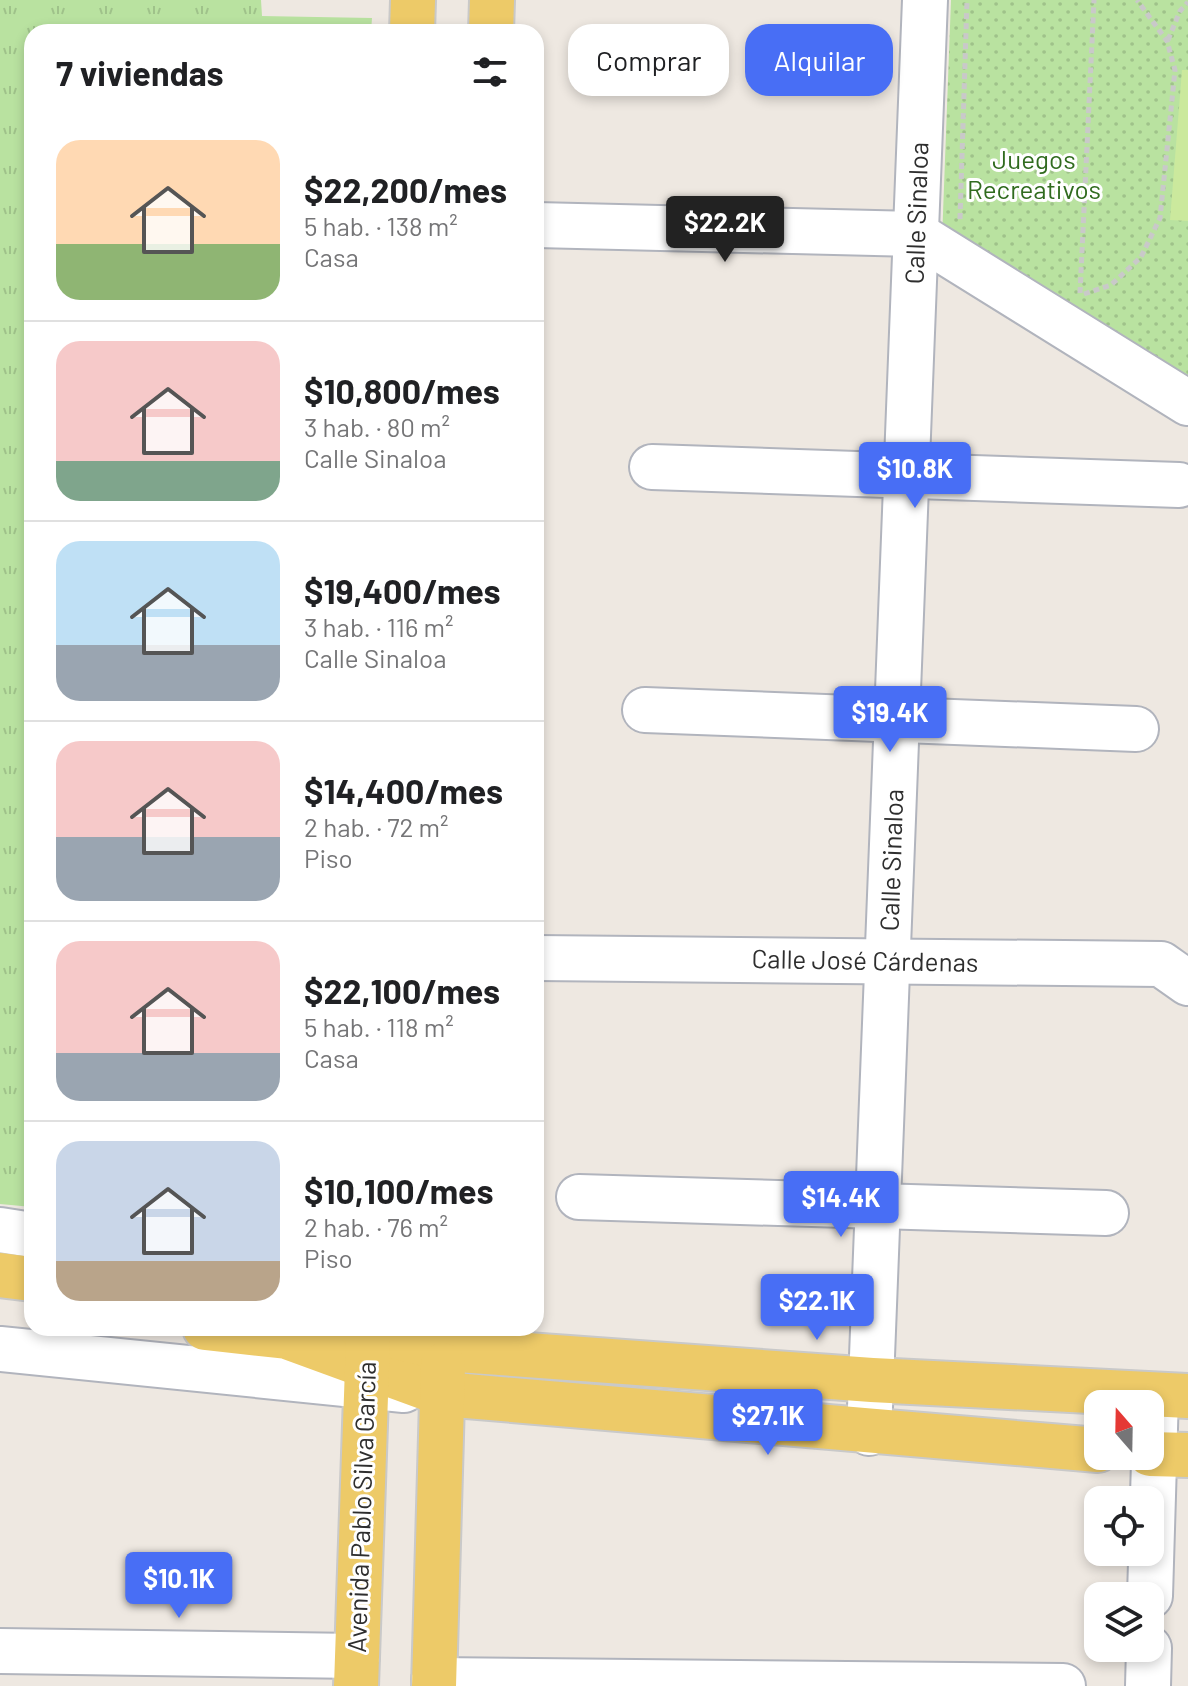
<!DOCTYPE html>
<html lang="es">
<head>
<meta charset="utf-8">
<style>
	body { margin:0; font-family:Barlow,sans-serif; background:#f6f6f6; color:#202124; height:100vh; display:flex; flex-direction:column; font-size:30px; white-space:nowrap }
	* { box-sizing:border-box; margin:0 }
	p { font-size:26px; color:#757577 }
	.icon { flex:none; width:44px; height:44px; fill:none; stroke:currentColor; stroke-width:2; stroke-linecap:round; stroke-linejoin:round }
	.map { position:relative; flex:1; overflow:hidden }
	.drawer { position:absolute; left:24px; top:24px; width:520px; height:1312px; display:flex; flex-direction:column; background:#fff; border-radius:24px; box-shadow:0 4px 12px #0003 }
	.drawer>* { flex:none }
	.top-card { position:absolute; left:568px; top:24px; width:500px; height:72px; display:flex; gap:16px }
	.needle { width:52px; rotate:340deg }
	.fabs { position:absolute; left:1084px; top:1390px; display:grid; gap:16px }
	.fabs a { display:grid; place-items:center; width:80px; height:80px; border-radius:16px; background:#fff; box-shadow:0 4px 12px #0003; font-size:40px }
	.price { position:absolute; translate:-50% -68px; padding:0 18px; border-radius:8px; background:#486ef5; color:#fff; font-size:26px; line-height:52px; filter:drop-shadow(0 2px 4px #0008) }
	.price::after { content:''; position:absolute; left:50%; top:48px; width:24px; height:18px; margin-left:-12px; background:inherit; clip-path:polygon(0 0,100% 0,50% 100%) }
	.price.on { background:#222; color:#fff }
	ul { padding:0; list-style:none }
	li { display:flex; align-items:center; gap:24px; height:200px; padding:0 32px }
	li+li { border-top:2px solid #e0e0e0 }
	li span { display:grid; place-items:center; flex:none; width:224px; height:160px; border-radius:24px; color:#555 }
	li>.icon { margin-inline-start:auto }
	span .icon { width:96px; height:96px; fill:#fffc; stroke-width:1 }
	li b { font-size:34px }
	h2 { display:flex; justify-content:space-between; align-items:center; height:96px; padding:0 32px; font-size:34px }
	.pill { padding:0 28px; border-radius:24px; background:#fff; box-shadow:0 4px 12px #0003; font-size:28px; line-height:72px }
	.pill.on { background:#486ef5; color:#fff }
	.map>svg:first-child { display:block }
</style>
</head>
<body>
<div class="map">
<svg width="1188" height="1686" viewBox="0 0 1188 1686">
	<defs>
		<pattern id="grass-tufts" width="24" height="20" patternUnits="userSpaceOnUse" patternTransform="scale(2)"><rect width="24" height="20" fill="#b9e2a0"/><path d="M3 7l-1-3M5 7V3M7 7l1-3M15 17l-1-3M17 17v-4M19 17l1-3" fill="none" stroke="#9fc28a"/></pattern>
		<pattern id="park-dots" width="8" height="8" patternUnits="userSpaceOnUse" patternTransform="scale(2)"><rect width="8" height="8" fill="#b9e2a0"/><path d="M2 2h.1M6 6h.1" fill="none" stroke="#9fc28a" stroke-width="1.8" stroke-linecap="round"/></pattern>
	</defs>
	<rect width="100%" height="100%" fill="#eee8e1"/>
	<path fill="url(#grass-tufts)" d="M0 0H261L262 16 372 18 371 32H32V1207L0 1204Z"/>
	<path fill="url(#park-dots)" d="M951 0H1188V391L942 240Z"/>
	<path fill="#cbe99d" d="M1182 70H1188V221L1170 220Z"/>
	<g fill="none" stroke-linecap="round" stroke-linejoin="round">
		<defs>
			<g id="minor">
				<path d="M536 225 916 234 1188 403"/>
				<path d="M652 467 1179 485"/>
				<path d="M645 710 1136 729"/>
				<path d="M536 958 1161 964 1188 983"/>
				<path d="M579 1197 1106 1213"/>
				<path d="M0 1230 32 1235"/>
				<path d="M0 1349 404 1390"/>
				<path d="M869 1433 925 0"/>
				<path d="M1150 1596 1156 1395"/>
				<path d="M0 1651 357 1656"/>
				<path d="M434 1680 1063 1686"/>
				<path d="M1148 1686 1149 1648"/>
			</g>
			<g id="major">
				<path d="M412 32 413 0"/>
				<path d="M491 32 492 0"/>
				<path d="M0 1275 32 1279"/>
				<path d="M205 1328 287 1337 443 1394 1098 1450"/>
				<path d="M361 1328 444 1349 872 1380 1188 1396"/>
				<path d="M1150 1454 1188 1455"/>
				<path d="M356 1686 368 1338"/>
				<path d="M434 1686 443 1365"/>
			</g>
		</defs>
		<use href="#minor" stroke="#b1b4bd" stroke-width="48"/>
		<use href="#major" stroke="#c9c9c9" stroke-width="48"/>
		<g stroke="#c9c9c9" stroke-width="5" stroke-dasharray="6 4" stroke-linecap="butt">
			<path d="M1168 40 1180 11 1188 2"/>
			<path d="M960 219 967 0"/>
			<path d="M1080 293 1094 0"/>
			<path d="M1084 294 1111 285 1141 257 1160 218 1175 70 1167 41 1137 0"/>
		</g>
		<use href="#minor" stroke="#fff" stroke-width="44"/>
		<use href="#major" stroke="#edca68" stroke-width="44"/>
	</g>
	<g text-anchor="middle" stroke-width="6" stroke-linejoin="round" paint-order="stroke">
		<g font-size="26" fill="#306b1e" stroke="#fff">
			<text x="1034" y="169">Juegos<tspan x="1034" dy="30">Recreativos</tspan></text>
		</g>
		<g font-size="26" fill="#2e2e2e" stroke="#fff">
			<text transform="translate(917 213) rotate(-88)" y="9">Calle Sinaloa</text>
			<text transform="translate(892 860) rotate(-88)" y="9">Calle Sinaloa</text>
			<text transform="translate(865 961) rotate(1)" y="9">Calle José Cárdenas</text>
			<text transform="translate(362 1507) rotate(-88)" y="9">Avenida Pablo Silva García</text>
		</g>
	</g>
</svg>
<div class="fabs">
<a><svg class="needle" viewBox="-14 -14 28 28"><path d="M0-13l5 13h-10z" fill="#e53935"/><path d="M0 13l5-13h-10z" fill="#757577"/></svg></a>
<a><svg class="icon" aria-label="locate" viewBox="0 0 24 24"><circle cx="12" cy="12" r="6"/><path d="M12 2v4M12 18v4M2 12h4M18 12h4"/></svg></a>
<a><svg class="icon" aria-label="layers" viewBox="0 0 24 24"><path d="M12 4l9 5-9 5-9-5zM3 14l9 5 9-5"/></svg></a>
</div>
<b class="price on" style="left:725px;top:264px">$22.2K</b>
<b class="price" style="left:915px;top:510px">$10.8K</b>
<b class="price" style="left:890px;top:754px">$19.4K</b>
<b class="price" style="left:841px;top:1239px">$14.4K</b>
<b class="price" style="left:817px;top:1342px">$22.1K</b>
<b class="price" style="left:768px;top:1457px">$27.1K</b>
<b class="price" style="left:179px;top:1620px">$10.1K</b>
<div class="top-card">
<a class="pill">Comprar</a>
<a class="pill on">Alquilar</a>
</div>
<section class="drawer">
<h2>7 viviendas<svg class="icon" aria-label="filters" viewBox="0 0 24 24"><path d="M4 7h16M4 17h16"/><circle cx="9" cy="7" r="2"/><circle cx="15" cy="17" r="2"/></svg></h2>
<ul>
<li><span style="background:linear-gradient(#ffd9b3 65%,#8fb573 0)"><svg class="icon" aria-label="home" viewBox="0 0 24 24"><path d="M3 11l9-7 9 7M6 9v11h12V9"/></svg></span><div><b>$22,200/mes</b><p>5 hab. · 138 m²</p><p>Casa</p></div></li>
<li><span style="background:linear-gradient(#f6c9c9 75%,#7fa58c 0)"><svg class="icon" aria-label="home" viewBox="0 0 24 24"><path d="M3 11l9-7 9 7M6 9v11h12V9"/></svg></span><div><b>$10,800/mes</b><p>3 hab. · 80 m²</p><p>Calle Sinaloa</p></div></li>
<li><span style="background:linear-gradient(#bfe0f5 65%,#9aa5b1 0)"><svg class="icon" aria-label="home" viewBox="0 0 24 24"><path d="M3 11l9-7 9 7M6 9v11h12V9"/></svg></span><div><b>$19,400/mes</b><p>3 hab. · 116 m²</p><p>Calle Sinaloa</p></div></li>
<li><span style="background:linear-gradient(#f6c9c9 60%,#9aa5b1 0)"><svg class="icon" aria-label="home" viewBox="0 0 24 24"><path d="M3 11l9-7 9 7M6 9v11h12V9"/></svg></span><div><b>$14,400/mes</b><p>2 hab. · 72 m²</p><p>Piso</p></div></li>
<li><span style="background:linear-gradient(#f6c9c9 70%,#9aa5b1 0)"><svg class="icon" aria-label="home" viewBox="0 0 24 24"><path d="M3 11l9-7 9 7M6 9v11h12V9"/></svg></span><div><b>$22,100/mes</b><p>5 hab. · 118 m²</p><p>Casa</p></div></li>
<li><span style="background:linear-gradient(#c9d6e8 75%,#b9a48a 0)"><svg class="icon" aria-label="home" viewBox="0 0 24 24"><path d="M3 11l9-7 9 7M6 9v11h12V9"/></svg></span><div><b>$10,100/mes</b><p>2 hab. · 76 m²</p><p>Piso</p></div></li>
</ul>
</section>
</div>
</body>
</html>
